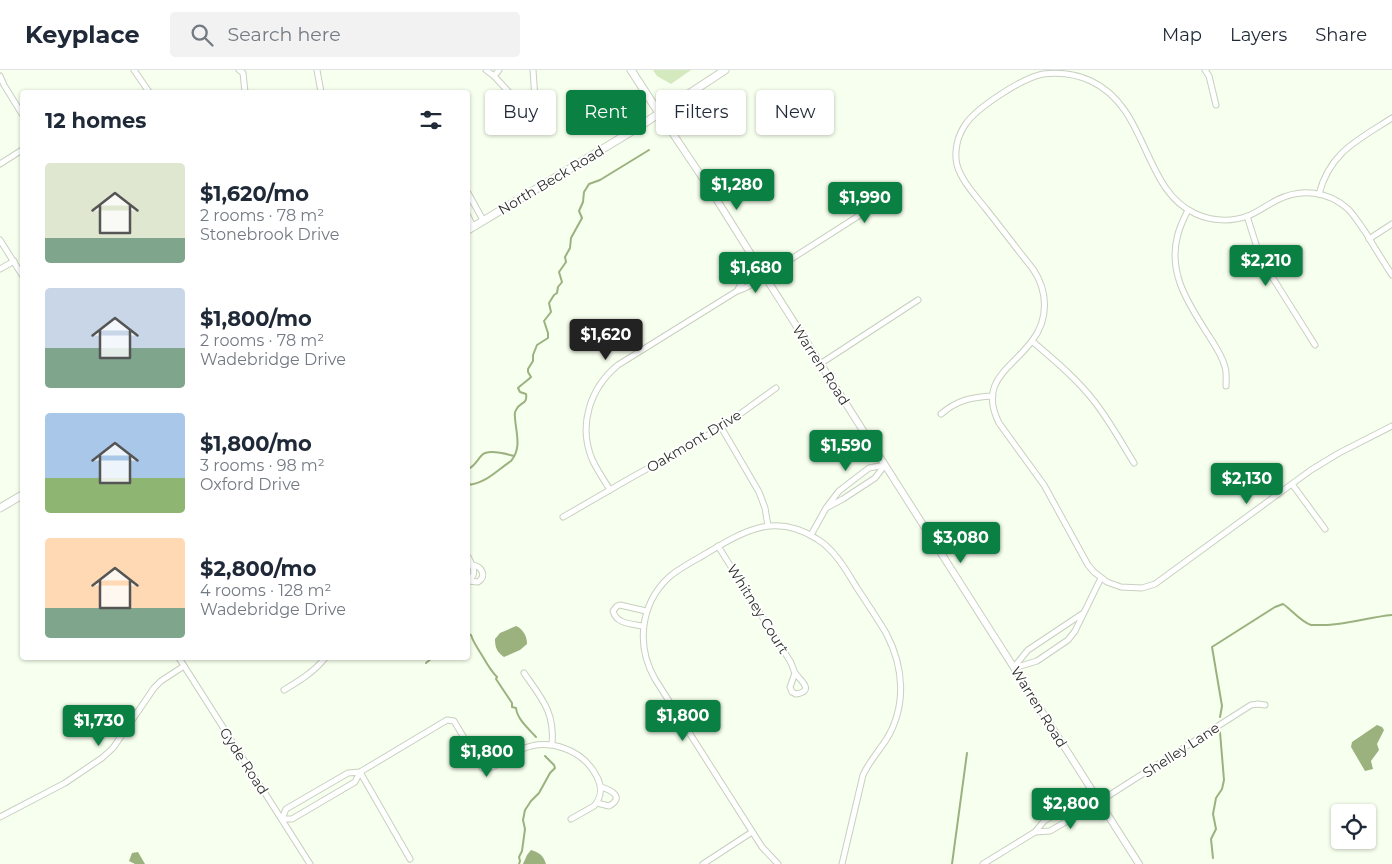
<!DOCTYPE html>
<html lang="en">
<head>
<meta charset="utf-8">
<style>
	body { margin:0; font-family:Montserrat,sans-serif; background:#f2f2f3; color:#1f2937; height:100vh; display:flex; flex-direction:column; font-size:19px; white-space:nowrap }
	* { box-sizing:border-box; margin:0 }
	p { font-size:16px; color:#747a83 }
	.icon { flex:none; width:28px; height:28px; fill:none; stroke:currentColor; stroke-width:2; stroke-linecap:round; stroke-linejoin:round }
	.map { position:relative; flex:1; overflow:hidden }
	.drawer { position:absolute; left:20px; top:20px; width:450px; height:570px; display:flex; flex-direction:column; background:#fff; border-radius:5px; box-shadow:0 1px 4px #0004 }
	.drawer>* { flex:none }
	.guide { position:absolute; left:485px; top:20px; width:475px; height:45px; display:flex; gap:10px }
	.buttons { position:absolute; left:1331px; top:734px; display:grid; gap:10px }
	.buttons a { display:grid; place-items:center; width:45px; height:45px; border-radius:5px; background:#fff; box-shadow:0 1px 4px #0004; font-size:25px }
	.price { position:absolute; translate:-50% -42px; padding:0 11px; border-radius:5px; background:#0b8043; color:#fff; font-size:16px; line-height:32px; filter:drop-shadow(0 1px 2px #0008) }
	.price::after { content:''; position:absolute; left:50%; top:30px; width:15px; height:11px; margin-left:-8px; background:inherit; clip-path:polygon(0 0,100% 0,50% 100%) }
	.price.active { background:#222; color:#fff }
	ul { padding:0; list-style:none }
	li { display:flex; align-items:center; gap:15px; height:125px; padding:0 25px }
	li span { display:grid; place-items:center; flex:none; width:140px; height:100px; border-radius:5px; color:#555 }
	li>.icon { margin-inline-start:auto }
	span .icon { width:60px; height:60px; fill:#fffc; stroke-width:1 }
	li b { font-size:21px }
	h2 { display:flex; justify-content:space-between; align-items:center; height:60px; padding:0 25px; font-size:21px }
	.chip { padding:0 18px; border-radius:5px; background:#fff; box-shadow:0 1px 4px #0004; font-size:18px; line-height:45px }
	.chip.active { background:#0b8043; color:#fff }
	header { display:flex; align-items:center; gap:30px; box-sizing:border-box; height:70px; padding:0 25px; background:#fff; border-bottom:1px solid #e0e1e3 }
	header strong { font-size:24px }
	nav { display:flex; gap:28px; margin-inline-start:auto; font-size:18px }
	.search { width:350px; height:45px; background:#f2f2f3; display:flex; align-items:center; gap:12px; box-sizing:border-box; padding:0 18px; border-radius:5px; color:#747a83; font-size:19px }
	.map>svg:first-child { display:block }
</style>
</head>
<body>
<header>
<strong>Keyplace</strong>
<div class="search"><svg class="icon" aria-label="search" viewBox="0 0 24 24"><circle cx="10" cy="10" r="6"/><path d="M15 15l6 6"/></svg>Search here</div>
<nav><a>Map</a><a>Layers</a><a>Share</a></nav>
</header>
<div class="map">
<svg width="1392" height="794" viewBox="0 0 1392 794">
	<rect width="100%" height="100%" fill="#f7ffee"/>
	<path fill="#d5e9be" d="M653 0H691L671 14 657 6Z"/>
	<g fill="#9bb27f">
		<path d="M516 556C523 559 527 566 527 574L520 580 504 587C497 582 495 578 495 569L500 563Z"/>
		<path d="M1377 655 1382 657 1384 660 1377 674 1379 680 1371 691 1373 699 1365 701 1351 677 1352 672Z"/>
		<path d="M531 780C540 783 543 785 546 794H523L527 785Z"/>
		<path d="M138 782 145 794H135L129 791 132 783Z"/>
	</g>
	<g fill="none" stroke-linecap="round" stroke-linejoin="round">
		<g stroke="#9bb27f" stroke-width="2">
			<path d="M468 399C475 396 477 390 482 385 488 379 507 384 514 386"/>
			<path d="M468 415C486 413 496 401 511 391 522 378 516 363 515 348 515 345 514 343 516 340 519 332 528 335 526 324L520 322 518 318C522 314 527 311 531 307L528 302V299L533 291V285L537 275 548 268V263L544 251 551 242 549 233 554 225 557 223 558 217 562 212 559 202 566 192 565 187 570 178 571 168 582 148 579 141 583 132 584 122 589 114 600 110 649 80"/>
			<path d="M468 564 471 565C474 574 479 580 483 587 487 594 491 601 497 607L496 609 512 633V637L516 638C517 649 529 659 536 667"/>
			<path d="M426 593 432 588"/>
			<path d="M1220 647 1222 636 1212 577 1275 537 1283 534C1292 540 1301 552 1311 555 1315 555 1320 555 1323 555 1346 555 1369 547 1392 545"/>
			<path d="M1213 788 1211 769 1216 759 1213 744 1216 728 1222 719 1224 710 1220 662"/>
			<path d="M519 794 520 791 519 787 522 781 525 759 523 750 525 740 531 731 539 723 550 703 555 698 554 695 545 686"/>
			<path d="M952 794 967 683"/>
		</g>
		<defs>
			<g id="minor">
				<path d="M134 0 149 22"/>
				<path d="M239 0 243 3 245 22"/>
				<path d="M317 0 321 22"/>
				<path d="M486 0 494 6"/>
				<path d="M499 0 494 6 520 34 526 38 533 35 535 29 533 0"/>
				<path d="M1205 0 1209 6 1216 35"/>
				<path d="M0 6 4 15 22 44"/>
				<path d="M0 94 22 80"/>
				<path d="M468 123 483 150"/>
				<path d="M1319 124C1330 82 1358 70 1392 48"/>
				<path d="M1188 140C1184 148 1180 156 1178 164 1167 202 1188 233 1207 263 1214 274 1222 285 1225 297 1227 303 1226 310 1226 316"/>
				<path d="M468 146 473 157"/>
				<path d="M1247 146 1260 187 1264 194 1315 275"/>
				<path d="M1369 169 1392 154"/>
				<path d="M0 170 22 205"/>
				<path d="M0 199 14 191"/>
				<path d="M1392 205C1383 191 1374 177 1366 163 1360 155 1355 146 1348 139 1328 121 1301 118 1277 130 1267 135 1258 142 1248 146 1231 152 1212 151 1196 144 1142 120 1149 38 1091 11 1076 4 1059 2 1043 4 1022 8 976 38 965 55 957 67 954 82 957 95 962 112 976 126 986 139 1002 159 1017 179 1033 199 1048 221 1049 249 1032 271 1011 299 978 311 999 353L1044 415 1088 495 1094 502 1107 512 1121 517 1142 518 1155 514 1311 400 1339 383 1392 356"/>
				<path d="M737 221C743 209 751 205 764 205"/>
				<path d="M1032 271C1054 290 1076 308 1094 331 1109 350 1121 372 1134 393"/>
				<path d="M820 294 918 230"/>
				<path d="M941 344C957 330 972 327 993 326"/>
				<path d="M721 357 759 422 765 438 768 456"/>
				<path d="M1292 414 1325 459"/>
				<path d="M610 420C604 410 597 400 592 389 578 355 590 318 618 295L737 221C752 217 763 206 777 198L885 129 887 127V122L884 117 878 116 873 119 869 139"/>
				<path d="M828 437 843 429 875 408 885 395"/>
				<path d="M563 447 634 406 705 367 729 352 776 318"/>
				<path d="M811 465 826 438 839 421 869 398 885 395"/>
				<path d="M718 476 790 591C792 594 793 599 795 603 799 609 816 621 796 624L792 622 790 617 795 603"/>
				<path d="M468 487C473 496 478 504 468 511"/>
				<path d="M468 511 478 512C487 506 482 496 472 495"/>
				<path d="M643 556C632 554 616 554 613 541L617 536 620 535 646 541"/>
				<path d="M179 588 310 794"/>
				<path d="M1014 597 1028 580 1082 544"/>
				<path d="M1014 598 1037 591 1068 570 1075 561 1101 508"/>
				<path d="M524 603C542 629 555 642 552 675"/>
				<path d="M284 620C299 611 314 602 325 588"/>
				<path d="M360 702 355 712 292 749H282L286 739 348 703 360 702 447 650 454 651 482 698C485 698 488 699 490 698 498 696 512 684 520 680 548 667 583 679 597 707 602 716 602 727 594 736L571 749"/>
				<path d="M360 702 410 789"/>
				<path d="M597 733 609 736C625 727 611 720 601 717"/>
				<path d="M0 747 65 713 102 688 113 678 154 618 161 611 184 596"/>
				<path d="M1035 762 1050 761 1086 740 1251 635 1258 634 1265 635"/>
				<path d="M703 794 752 762"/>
				<path d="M778 794 762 777 655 609C636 576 640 535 668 508 679 498 694 491 707 483 744 461 775 442 817 469 835 480 846 500 857 518 867 533 877 548 886 563 904 597 907 636 886 670 878 682 869 692 863 705L842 794"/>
				<path d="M983 794 1035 762 1044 751 1093 722"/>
			</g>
			<path id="tertiary" d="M659 43 710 119 764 205 1139 794"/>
			<g id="secondary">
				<path d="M631 0 659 43"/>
				<path d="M468 160 634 60 725 0"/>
				<path d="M0 438 22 425"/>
			</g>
		</defs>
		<use href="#minor" stroke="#c8d0c0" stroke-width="7"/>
		<use href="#tertiary" stroke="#c8d0c0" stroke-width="8"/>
		<use href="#secondary" stroke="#c8d0c0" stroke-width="9"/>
		<use href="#minor" stroke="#fff" stroke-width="5"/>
		<use href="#tertiary" stroke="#fff" stroke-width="6"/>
		<use href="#secondary" stroke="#fff" stroke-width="7"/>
	</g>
	<g text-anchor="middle" stroke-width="4" stroke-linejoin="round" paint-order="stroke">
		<g font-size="14" fill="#2d302a" stroke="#fff">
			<text transform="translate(551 110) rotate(-31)" y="5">North Beck Road</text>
			<text transform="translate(821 295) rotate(57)" y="5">Warren Road</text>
			<text transform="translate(694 371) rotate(-31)" y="5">Oakmont Drive</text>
			<text transform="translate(758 539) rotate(58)" y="5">Whitney Court</text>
			<text transform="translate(1039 637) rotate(58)" y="5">Warren Road</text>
			<text transform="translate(1181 680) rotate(-33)" y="5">Shelley Lane</text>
			<text transform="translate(244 691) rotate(57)" y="5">Gyde Road</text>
		</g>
	</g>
</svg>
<div class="buttons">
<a><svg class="icon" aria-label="locate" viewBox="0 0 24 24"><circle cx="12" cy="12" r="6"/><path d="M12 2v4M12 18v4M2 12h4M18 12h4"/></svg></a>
</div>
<b class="price" style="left:737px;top:141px">$1,280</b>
<b class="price" style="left:865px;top:154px">$1,990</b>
<b class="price" style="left:1266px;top:217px">$2,210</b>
<b class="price" style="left:756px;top:224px">$1,680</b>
<b class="price active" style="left:606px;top:291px">$1,620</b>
<b class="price" style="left:846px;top:402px">$1,590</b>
<b class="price" style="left:1247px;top:435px">$2,130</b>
<b class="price" style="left:961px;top:494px">$3,080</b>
<b class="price" style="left:683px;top:672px">$1,800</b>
<b class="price" style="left:99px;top:677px">$1,730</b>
<b class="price" style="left:487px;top:708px">$1,800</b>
<b class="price" style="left:1071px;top:760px">$2,800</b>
<div class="guide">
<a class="chip">Buy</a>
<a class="chip active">Rent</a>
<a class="chip">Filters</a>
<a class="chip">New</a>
</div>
<section class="drawer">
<h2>12 homes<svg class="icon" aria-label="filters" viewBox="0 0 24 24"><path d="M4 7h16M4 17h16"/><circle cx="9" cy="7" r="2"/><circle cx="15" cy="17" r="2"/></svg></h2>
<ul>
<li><span style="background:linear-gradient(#dfe7d0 75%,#7fa58c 0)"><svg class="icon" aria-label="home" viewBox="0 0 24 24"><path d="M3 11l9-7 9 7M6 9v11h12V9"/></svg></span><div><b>$1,620/mo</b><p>2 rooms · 78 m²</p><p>Stonebrook Drive</p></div></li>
<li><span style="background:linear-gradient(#c9d6e8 60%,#7fa58c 0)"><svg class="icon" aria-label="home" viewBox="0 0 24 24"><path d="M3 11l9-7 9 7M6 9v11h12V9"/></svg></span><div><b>$1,800/mo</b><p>2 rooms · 78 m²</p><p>Wadebridge Drive</p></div></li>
<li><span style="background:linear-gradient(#a9c7e8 65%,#8fb573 0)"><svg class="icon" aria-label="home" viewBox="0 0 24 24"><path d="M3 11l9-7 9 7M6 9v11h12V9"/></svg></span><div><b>$1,800/mo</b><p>3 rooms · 98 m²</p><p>Oxford Drive</p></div></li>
<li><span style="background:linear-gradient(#ffd9b3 70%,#7fa58c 0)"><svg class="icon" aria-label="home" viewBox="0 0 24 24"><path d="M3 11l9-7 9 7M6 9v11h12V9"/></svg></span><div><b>$2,800/mo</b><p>4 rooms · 128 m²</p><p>Wadebridge Drive</p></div></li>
</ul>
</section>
</div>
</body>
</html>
